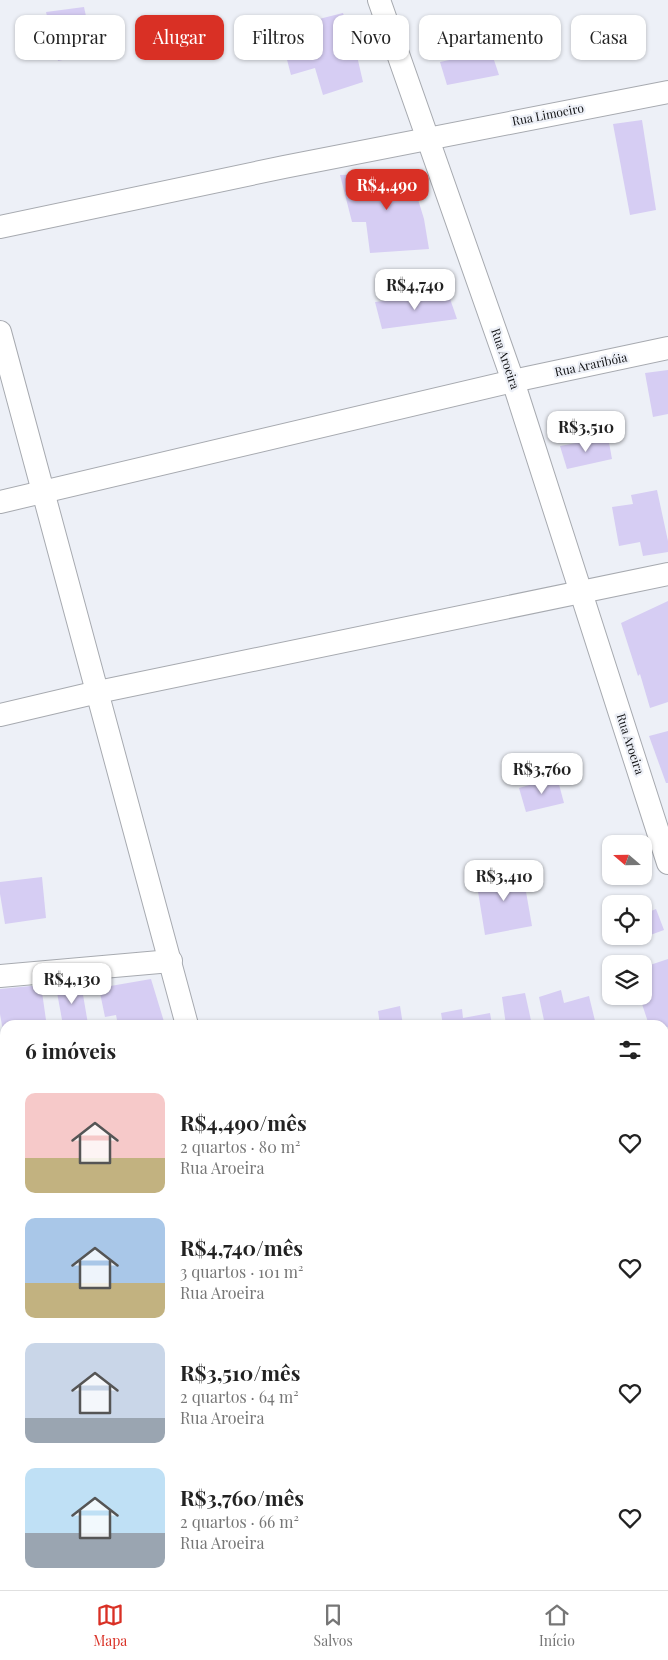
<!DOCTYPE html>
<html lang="pt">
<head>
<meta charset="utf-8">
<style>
	body { margin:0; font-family:"Playfair Display",serif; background:#f6f6f6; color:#222; height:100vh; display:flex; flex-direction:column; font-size:19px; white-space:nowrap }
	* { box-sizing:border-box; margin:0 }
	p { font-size:16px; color:#767676 }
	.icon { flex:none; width:28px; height:28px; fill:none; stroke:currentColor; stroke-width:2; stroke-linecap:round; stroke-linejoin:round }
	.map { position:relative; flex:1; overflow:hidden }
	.sheet { position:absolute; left:0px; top:1020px; width:669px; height:570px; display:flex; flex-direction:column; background:#fff; border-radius:15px 15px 0 0; box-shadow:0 1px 4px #0004 }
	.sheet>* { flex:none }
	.guide { position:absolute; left:15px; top:15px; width:639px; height:45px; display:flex; gap:10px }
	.needle { width:32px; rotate:290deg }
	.buttons { position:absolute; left:602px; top:835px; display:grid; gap:10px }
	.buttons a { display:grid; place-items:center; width:50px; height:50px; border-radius:10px; background:#fff; box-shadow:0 1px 4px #0004; font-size:25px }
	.price { position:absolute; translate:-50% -42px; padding:0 11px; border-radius:10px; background:#fff; color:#222; font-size:16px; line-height:32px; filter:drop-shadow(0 1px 2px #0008) }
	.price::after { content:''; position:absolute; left:50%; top:30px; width:15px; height:11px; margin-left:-8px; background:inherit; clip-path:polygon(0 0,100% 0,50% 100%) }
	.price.current { background:#d93025; color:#fff }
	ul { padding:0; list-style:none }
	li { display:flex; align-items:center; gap:15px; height:125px; padding:0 25px }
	li span { display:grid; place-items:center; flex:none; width:140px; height:100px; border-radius:10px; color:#555 }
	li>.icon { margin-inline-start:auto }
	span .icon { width:60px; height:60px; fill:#fffc; stroke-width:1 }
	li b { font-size:21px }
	h2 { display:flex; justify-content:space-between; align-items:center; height:60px; padding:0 25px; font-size:21px }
	.chip { padding:0 18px; border-radius:10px; background:#fff; box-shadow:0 1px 4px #0004; font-size:18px; line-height:45px }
	.chip.current { background:#d93025; color:#fff }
	.tab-bar { display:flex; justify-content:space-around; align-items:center; height:70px; border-top:1px solid #e0e0e0; background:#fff; font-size:14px; color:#767676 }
	.tab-bar a { display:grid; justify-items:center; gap:2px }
	.tab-bar .current { color:#d93025 }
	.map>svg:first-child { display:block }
</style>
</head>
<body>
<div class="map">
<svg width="668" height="1590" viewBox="0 0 668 1590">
	<rect width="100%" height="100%" fill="#edf0f7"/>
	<g fill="#d6cdf3">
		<path d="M84 7 94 53 58 61 46 12Z"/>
		<path d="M343 13 357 56 363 82 323 95 315 68 291 75 279 29Z"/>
		<path d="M491 51 499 75 447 85 440 62Z"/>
		<path d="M642 120 656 210 630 215 613 124Z"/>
		<path d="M410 173 424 219 429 249 370 253 366 222H352L340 175Z"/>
		<path d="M448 293 457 319 382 329 375 302Z"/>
		<path d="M668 370V414L653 417 645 373Z"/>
		<path d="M608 437 612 459 567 469 560 446Z"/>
		<path d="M657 490 668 541V552L643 556 640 542 619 546 612 507 633 504 631 495Z"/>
		<path d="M668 601V702L650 708 640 674 638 676 621 623Z"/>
		<path d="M668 731V783H666L649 736Z"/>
		<path d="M557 777 564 803 526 812 519 788Z"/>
		<path d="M522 869 532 926 485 935 476 879Z"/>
		<path d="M42 877 46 918 5 924 0 894V882Z"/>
		<path d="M656 909 664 930 623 945 619 936H644V914Z"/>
		<path d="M668 959V1027L664 1028V1025H649L641 1001 632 1003 629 996H644V967Z"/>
		<path d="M151 979 165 1025H118L116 1015 105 1017 99 988Z"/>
		<path d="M81 983 88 1024 63 1025 56 987Z"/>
		<path d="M41 985 46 1020 26 1025H5L4 1037 0 1014V989Z"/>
		<path d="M561 990 564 1003 589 996 596 1025H545L539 997Z"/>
		<path d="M525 993 532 1025H506L502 997Z"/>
		<path d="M400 1006 403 1025H380L378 1011Z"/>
		<path d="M462 1009 463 1018 490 1013 492 1025H443L441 1013Z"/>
		<path d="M5 1115V1162L0 1163V1116Z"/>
		<path d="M668 1223V1278L664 1279V1224Z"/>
		<path d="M5 1226V1315H4L0 1291V1227Z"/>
		<path d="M668 1329V1379L664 1381V1330Z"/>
		<path d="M5 1381V1433H4L0 1418V1382Z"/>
		<path d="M5 1490V1549L0 1551V1491Z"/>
		<path d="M668 1573V1590H629L628 1585H664V1574Z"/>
		<path d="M124 1585H127L129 1590H108Z"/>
		<path d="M174 1585H197L199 1590H171L170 1586Z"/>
		<path d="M203 1585H227L229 1590H205Z"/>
		<path d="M371 1585H412L413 1590H373Z"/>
	</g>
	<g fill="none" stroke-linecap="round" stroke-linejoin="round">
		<defs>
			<g id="street">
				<path d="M379 0 513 381 668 863"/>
				<path d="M0 227 284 167 668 92"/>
				<path d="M0 332 187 1025"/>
				<path d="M0 502 513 381 668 348"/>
				<path d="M0 715 98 692 668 574"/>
				<path d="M0 976 171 961"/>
				<path d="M664 1050 668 1049"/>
				<path d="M0 1191 5 1190"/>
				<path d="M664 1313 668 1312"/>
				<path d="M0 1462 5 1460"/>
				<path d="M664 1554 668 1553"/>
				<path d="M347 1585 348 1590"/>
				<path d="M514 1590 534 1585"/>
			</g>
		</defs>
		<use href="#street" stroke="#a7aab0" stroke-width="24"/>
		<use href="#street" stroke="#fff" stroke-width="22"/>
	</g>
	<g text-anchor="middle" stroke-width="4.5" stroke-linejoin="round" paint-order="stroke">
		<g font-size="12" fill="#111214" stroke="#edf0f7">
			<text transform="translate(548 115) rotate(-11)" y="4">Rua Limoeiro</text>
			<text transform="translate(505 359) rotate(71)" y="4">Rua Aroeira</text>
			<text transform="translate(591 365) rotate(-12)" y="4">Rua Araribóia</text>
			<text transform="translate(630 744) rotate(72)" y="4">Rua Aroeira</text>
		</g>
	</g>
</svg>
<div class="buttons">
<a><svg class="needle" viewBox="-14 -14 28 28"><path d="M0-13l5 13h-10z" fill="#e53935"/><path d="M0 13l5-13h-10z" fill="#767676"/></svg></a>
<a><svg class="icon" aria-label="locate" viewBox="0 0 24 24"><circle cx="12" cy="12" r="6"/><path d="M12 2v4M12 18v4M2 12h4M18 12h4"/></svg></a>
<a><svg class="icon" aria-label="layers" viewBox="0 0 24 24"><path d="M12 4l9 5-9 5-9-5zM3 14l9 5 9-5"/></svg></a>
</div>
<b class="price current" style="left:387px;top:211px">R$4,490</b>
<b class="price" style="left:415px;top:311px">R$4,740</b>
<b class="price" style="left:586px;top:453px">R$3,510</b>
<b class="price" style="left:542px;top:795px">R$3,760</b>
<b class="price" style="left:504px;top:902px">R$3,410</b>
<b class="price" style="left:72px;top:1005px">R$4,130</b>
<div class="guide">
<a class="chip">Comprar</a>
<a class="chip current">Alugar</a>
<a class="chip">Filtros</a>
<a class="chip">Novo</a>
<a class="chip">Apartamento</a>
<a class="chip">Casa</a>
</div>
<section class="sheet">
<h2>6 imóveis<svg class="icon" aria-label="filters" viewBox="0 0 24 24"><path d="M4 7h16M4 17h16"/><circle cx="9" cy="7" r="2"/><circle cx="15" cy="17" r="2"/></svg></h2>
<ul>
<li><span style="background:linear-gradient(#f6c9c9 65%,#c2b280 0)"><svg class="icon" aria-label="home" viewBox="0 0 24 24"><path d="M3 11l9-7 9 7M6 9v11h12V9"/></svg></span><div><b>R$4,490/mês</b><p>2 quartos · 80 m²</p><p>Rua Aroeira</p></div><svg class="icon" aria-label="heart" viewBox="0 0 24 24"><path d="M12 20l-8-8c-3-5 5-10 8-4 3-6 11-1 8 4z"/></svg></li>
<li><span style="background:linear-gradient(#a9c7e8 65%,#c2b280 0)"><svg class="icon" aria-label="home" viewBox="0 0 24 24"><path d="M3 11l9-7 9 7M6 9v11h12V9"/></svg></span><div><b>R$4,740/mês</b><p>3 quartos · 101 m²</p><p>Rua Aroeira</p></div><svg class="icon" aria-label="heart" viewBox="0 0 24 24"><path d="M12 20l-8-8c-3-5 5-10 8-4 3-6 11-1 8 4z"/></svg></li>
<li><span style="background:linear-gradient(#c9d6e8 75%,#9aa5b1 0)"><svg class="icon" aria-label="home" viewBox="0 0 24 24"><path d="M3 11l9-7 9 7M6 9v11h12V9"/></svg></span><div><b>R$3,510/mês</b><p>2 quartos · 64 m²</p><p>Rua Aroeira</p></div><svg class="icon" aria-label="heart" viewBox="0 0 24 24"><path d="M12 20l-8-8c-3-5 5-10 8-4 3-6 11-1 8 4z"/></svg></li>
<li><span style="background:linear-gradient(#bfe0f5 65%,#9aa5b1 0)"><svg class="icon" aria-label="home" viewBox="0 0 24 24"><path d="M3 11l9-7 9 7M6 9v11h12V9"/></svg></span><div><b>R$3,760/mês</b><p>2 quartos · 66 m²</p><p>Rua Aroeira</p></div><svg class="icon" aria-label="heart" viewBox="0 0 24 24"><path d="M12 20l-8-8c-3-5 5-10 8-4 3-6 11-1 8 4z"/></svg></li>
</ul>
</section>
</div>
<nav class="tab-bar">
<a class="current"><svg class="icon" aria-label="map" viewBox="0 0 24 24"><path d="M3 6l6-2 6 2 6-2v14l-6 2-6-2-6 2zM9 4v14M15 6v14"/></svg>Mapa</a>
<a><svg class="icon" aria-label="saved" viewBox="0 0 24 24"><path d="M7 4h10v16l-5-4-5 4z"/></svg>Salvos</a>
<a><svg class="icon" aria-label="home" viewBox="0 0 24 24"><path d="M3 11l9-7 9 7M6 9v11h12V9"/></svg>Início</a>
</nav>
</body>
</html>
